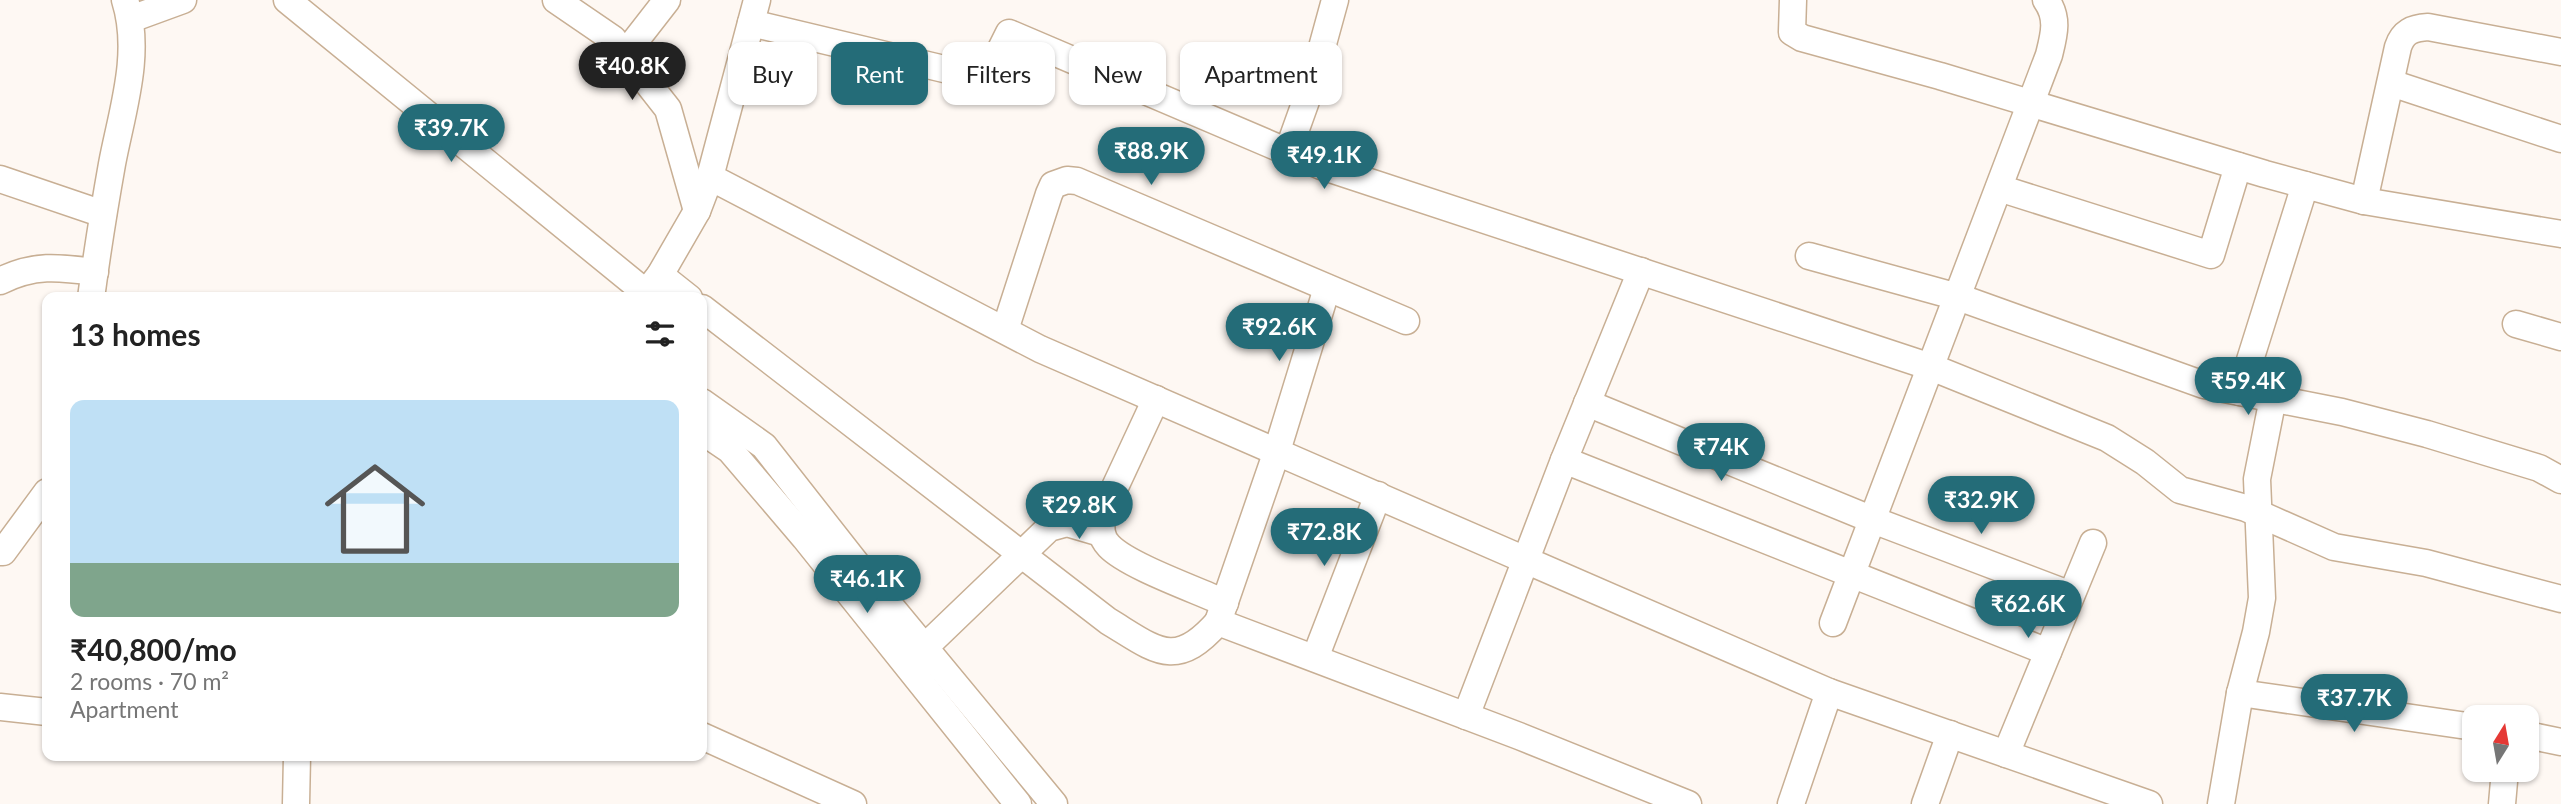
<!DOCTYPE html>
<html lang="en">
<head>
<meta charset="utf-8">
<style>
	body { margin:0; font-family:Lato,sans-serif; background:#f6f6f6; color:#222; height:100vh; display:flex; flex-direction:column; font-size:26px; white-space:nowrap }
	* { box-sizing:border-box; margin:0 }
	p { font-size:23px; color:#767676 }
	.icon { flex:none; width:38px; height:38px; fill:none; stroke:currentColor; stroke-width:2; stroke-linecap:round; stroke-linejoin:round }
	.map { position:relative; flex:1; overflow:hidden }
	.sheet { position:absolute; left:42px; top:292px; width:665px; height:469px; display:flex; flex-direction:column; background:#fff; border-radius:14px; box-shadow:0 2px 5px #0004 }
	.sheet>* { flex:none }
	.banner { position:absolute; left:728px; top:42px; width:665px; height:63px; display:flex; gap:14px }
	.needle { width:46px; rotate:11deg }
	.controls { position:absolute; left:2462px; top:705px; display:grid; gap:14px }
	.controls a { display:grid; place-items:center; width:77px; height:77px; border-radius:14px; background:#fff; box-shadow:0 2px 5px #0004; font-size:35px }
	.price { position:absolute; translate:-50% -60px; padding:0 16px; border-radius:24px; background:#246c78; color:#fff; font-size:23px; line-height:46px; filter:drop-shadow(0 2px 4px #0008) }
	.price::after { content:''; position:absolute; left:50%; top:42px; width:21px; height:16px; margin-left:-10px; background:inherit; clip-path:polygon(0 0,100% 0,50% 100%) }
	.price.on { background:#222; color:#fff }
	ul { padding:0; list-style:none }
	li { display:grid; align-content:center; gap:14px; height:371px; padding:0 28px }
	li span { display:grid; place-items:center; height:217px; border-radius:14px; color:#555 }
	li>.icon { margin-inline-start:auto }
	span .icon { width:126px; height:126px; fill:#fffc; stroke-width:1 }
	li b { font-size:30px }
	h2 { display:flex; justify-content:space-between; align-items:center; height:84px; padding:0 28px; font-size:30px }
	.tag { padding:0 24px; border-radius:14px; background:#fff; box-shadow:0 2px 5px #0004; font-size:24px; line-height:63px }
	.tag.on { background:#246c78; color:#fff }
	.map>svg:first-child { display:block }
</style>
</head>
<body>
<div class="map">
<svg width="2561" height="804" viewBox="0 0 2561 804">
	<rect width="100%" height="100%" fill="#fef8f3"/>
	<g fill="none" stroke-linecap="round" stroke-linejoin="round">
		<defs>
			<g id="minor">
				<path d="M287 0 645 292"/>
				<path d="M556 0 613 39 668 109 697 211"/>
				<path d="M1793 0 1792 32 1802 38 1940 76 2265 174 2364 201 2561 234"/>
				<path d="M131 19 183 0"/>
				<path d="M751 23 986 79 1009 33 1321 166 1931 367 2107 438 2145 462 2180 490 2246 508 2334 547 2426 563 2561 599"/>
				<path d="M625 54 667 0"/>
				<path d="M2391 83 2561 139"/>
				<path d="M1288 151 1312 84 1335 0"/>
				<path d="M710 177 1040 349 1829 692 2149 804"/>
				<path d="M0 179 103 214"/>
				<path d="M1999 188 2211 255 2238 166"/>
				<path d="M2364 201 2398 47C2403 32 2412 28 2428 27L2561 52"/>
				<path d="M1809 256 1958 297 2204 385 2342 412 2427 434 2539 468 2561 480"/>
				<path d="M660 275 689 298"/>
				<path d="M0 281C34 264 58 267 95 272"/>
				<path d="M1327 288 1277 451 1218 622 1519 736 1688 804"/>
				<path d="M91 298C97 253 104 209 112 164 122 111 142 54 125 0"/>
				<path d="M642 298 660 275 697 211 710 177 757 0"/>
				<path d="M702 308 1108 621C1156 650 1175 671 1218 622"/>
				<path d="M2516 324 2561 337"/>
				<path d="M1005 330 1049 194 1053 185 1067 180 1077 181 1406 321"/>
				<path d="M2240 392 2305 185"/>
				<path d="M1156 399 1102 515C1101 527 1100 537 1109 546 1128 566 1197 590 1225 603"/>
				<path d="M702 402 764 446 877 590 1054 804"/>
				<path d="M1587 403 1873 520 2071 595"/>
				<path d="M702 431 730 450 805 538 1018 804"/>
				<path d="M1564 460 1641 271"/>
				<path d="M0 552H3L47 492"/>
				<path d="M1833 623 2049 55C2054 35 2059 18 2046 0"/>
				<path d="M924 648 1049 528 1067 523 1101 533"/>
				<path d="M1315 658 1378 495"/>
				<path d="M2240 693 2474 727"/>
				<path d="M0 707 47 712"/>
				<path d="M1466 716 1564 460 2048 652"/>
				<path d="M2527 735 2561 742"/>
				<path d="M702 736 853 804"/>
				<path d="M2006 754 2093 543"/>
				<path d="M296 804 297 756"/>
				<path d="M1791 804 1829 692"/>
				<path d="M1925 804 1950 734"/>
				<path d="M2221 804 2240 693 2256 632 2262 598 2257 479 2273 398"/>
				<path d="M2502 804 2505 770"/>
			</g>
		</defs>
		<use href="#minor" stroke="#c8af94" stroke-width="29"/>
		<use href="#minor" stroke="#fff" stroke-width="26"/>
	</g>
</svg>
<div class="controls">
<a><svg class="needle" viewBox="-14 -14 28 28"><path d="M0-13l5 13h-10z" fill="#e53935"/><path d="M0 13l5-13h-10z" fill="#767676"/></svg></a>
</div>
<b class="price on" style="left:632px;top:102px">₹40.8K</b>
<b class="price" style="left:451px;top:164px">₹39.7K</b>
<b class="price" style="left:1151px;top:187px">₹88.9K</b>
<b class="price" style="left:1324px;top:191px">₹49.1K</b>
<b class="price" style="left:1279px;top:363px">₹92.6K</b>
<b class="price" style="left:2248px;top:417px">₹59.4K</b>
<b class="price" style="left:1721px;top:483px">₹74K</b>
<b class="price" style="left:1981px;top:536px">₹32.9K</b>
<b class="price" style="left:1079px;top:541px">₹29.8K</b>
<b class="price" style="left:1324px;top:568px">₹72.8K</b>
<b class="price" style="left:867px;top:615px">₹46.1K</b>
<b class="price" style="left:2028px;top:640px">₹62.6K</b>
<b class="price" style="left:2354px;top:734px">₹37.7K</b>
<div class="banner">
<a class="tag">Buy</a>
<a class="tag on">Rent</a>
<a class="tag">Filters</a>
<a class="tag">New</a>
<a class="tag">Apartment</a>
</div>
<section class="sheet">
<h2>13 homes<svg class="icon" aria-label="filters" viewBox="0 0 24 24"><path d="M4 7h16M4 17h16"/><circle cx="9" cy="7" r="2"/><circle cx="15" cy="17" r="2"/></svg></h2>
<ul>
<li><span style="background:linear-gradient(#bfe0f5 75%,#7fa58c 0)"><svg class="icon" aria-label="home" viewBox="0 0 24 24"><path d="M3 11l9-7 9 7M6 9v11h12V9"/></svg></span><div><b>₹40,800/mo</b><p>2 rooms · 70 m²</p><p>Apartment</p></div></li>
</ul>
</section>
</div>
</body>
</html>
